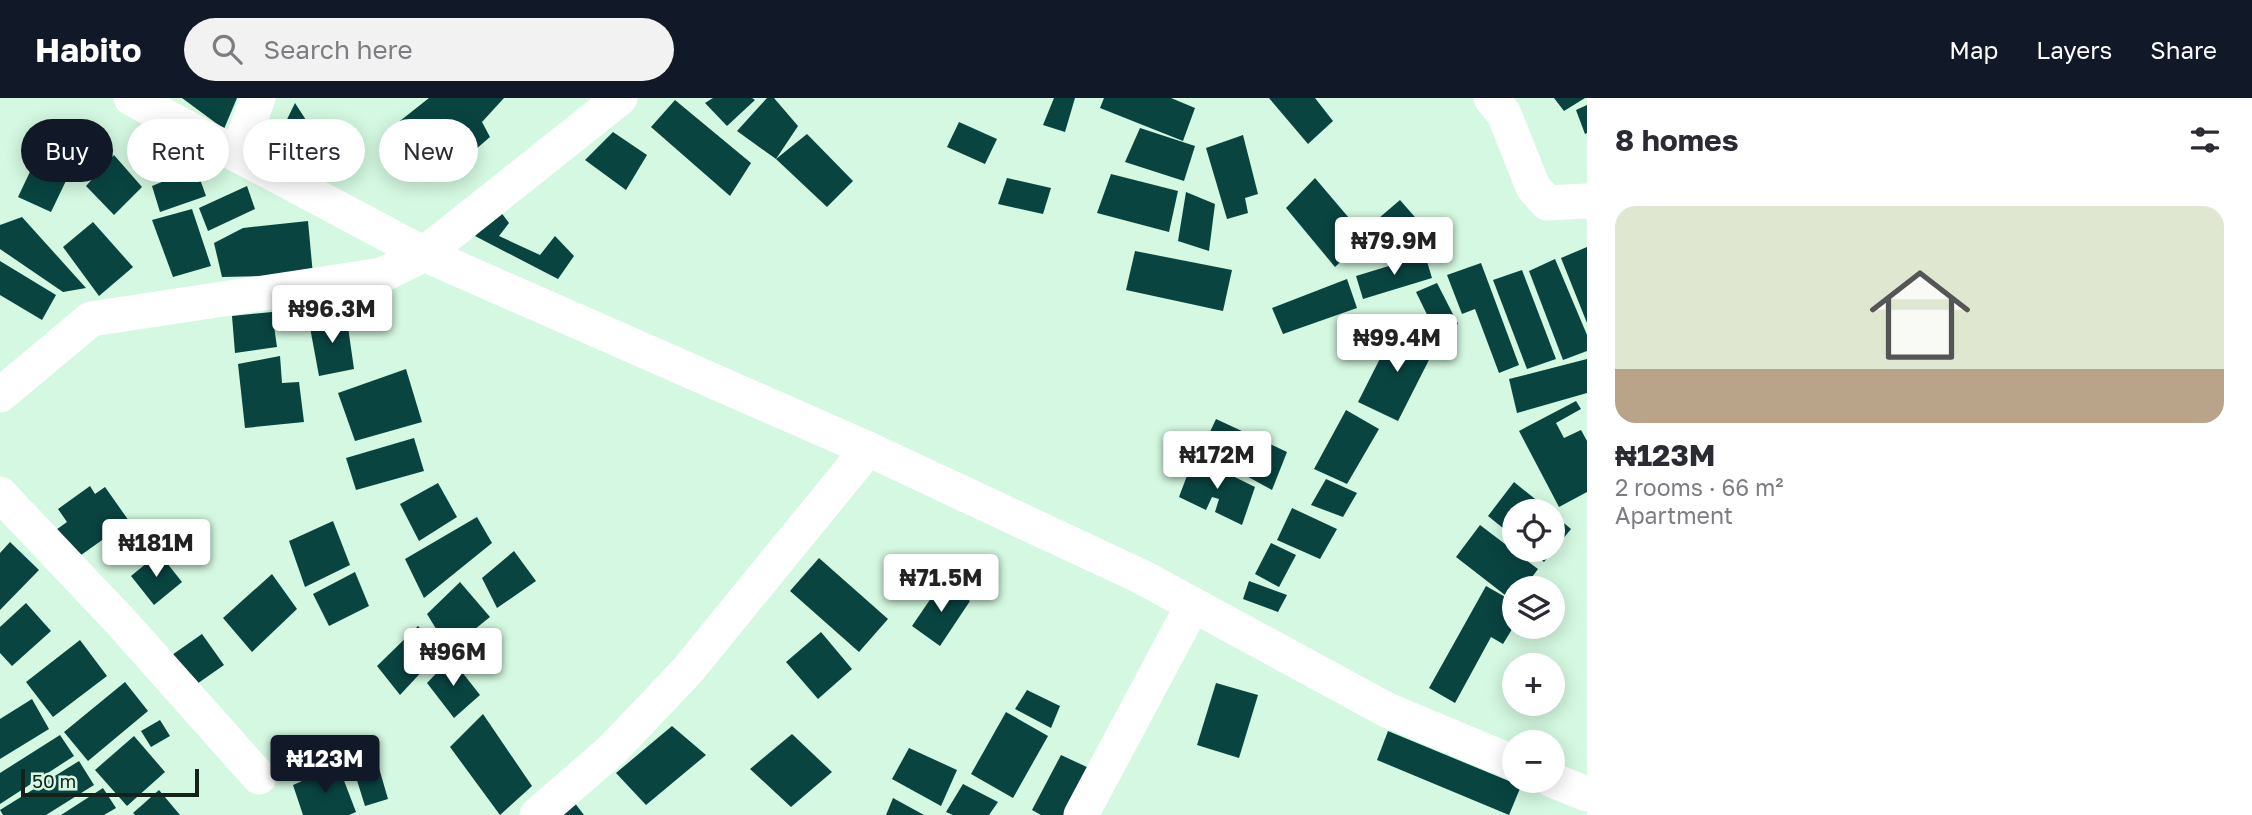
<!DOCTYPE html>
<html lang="en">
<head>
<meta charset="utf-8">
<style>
	body { margin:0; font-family:"Golos Text",sans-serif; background:#f2f2f3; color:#2b2b33; height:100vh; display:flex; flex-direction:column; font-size:26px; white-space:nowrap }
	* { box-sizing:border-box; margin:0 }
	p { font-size:23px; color:#7c7c81 }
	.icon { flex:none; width:38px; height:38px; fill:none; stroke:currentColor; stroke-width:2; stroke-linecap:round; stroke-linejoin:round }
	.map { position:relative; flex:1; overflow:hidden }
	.drawer { display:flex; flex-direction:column; background:#fff; width:665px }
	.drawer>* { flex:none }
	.banner { position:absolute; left:21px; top:21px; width:665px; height:63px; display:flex; gap:14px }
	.controls { position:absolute; left:1502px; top:401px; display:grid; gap:14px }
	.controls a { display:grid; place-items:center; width:63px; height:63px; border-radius:50%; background:#fff; box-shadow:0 4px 18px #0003; font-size:35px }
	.scale { position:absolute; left:21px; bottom:18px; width:178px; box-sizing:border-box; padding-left:7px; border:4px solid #15221a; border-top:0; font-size:19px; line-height:24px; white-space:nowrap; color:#15221a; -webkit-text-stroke:5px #d4f8e1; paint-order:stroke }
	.price { position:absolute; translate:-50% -60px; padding:0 16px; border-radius:7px; background:#fff; color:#222; font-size:23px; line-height:46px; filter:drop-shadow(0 2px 4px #0008) }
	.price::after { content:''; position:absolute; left:50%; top:42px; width:21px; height:16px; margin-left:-10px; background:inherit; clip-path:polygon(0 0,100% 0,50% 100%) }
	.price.current { background:#111827; color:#fff }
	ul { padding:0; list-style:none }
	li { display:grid; align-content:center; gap:14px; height:371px; padding:0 28px }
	li span { display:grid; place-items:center; height:217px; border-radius:21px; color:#555 }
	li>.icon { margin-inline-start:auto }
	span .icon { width:126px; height:126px; fill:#fffc; stroke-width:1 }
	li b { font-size:30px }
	h2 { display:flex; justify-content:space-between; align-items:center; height:84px; padding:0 28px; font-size:30px }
	.chip { padding:0 24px; border-radius:32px; background:#fff; box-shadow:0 4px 18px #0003; font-size:24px; line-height:63px }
	.chip.current { background:#111827; color:#fff }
	header { display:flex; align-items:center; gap:42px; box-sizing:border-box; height:98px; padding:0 35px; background:#111827; color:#fff }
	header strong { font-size:33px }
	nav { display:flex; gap:38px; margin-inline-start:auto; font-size:24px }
	.search { width:490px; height:63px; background:#f2f2f3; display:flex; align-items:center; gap:18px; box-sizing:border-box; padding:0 24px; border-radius:38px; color:#7c7c81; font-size:26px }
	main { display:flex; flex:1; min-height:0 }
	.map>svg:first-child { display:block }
</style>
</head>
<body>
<header>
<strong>Habito</strong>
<div class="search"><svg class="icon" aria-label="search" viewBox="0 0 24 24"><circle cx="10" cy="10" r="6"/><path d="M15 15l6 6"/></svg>Search here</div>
<nav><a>Map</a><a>Layers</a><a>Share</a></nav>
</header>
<main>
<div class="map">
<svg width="1587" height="717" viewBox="0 0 1587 717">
	<rect width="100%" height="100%" fill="#d4f8e1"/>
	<g fill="#094441">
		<path d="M182 0H237L224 31Z"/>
		<path d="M429 0H504L482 24 490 39 468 58 445 44 417 67 386 34Z"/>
		<path d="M713 0H752L755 2 727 28 705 5Z"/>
		<path d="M767 0H774L798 28 776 61 737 33Z"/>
		<path d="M1054 0H1075L1065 34 1043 27Z"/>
		<path d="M1104 0H1171L1195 10 1183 43 1100 10Z"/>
		<path d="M1269 0H1315L1333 23 1308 46Z"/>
		<path d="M1554 0H1585L1564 13Z"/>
		<path d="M675 2 751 65 730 98 651 29Z"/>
		<path d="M295 5 306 22 350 51 347 75 291 51 274 48Z"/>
		<path d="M1587 7V35L1585 36 1576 12Z"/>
		<path d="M55 21 88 37 51 114 18 99Z"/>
		<path d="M959 24 997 41 985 66 947 49Z"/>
		<path d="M1140 30 1195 48 1184 83 1125 64Z"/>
		<path d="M613 34 647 57 626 92 585 62Z"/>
		<path d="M807 36 853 83 827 109 776 61Z"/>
		<path d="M1243 37 1258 96 1245 100 1248 115 1227 121 1206 50Z"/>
		<path d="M114 57 142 89 114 117 86 88Z"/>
		<path d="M196 70 206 98 160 114 152 88Z"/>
		<path d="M1111 76 1178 93 1169 134 1097 115Z"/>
		<path d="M1007 80 1051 90 1043 116 998 106Z"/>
		<path d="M1315 80 1366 140 1335 169 1286 110Z"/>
		<path d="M247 88 255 111 208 133 199 110Z"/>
		<path d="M1186 94 1215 106 1209 153 1178 143Z"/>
		<path d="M1400 102 1428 134 1391 160 1365 132Z"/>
		<path d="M497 109 509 125 499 138 540 157 555 138 574 158 558 181 475 138Z"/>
		<path d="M192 111 211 168 173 179 152 122Z"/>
		<path d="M22 119 86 190 63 194 0 151V127Z"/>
		<path d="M308 123 313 177 222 179 214 145 243 130Z"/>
		<path d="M93 124 133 169 99 198 63 149Z"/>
		<path d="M1587 149V225L1561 160Z"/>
		<path d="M1135 153 1232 172 1223 213 1126 192Z"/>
		<path d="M1425 157 1432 180 1363 201 1356 178Z"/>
		<path d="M1555 161 1587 237V253L1563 262 1529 173Z"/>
		<path d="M0 163 56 197 42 222 0 197Z"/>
		<path d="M1481 165 1519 267 1499 275 1475 211 1462 216 1447 177Z"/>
		<path d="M1522 172 1556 261 1527 271 1493 182Z"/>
		<path d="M1347 181 1357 210 1283 236 1272 210Z"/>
		<path d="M1437 185 1458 226 1437 237 1416 194Z"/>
		<path d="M272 214 277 249 235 255 232 218Z"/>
		<path d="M346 215 354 271 319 278 309 224Z"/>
		<path d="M1396 229 1436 248 1398 323 1358 304Z"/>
		<path d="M280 258 282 285 299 284 304 324 245 330 238 266Z"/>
		<path d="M1587 261V295L1517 315 1509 281Z"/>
		<path d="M406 271 422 324 355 343 338 295Z"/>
		<path d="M1576 303 1581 311 1556 325 1564 340 1581 332 1587 343V394L1559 409 1519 333Z"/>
		<path d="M1346 312 1379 331 1347 386 1314 371Z"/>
		<path d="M1216 321 1287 354 1272 392 1201 353Z"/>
		<path d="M414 340 424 373 356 392 346 360Z"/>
		<path d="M1194 359 1255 389 1242 427 1215 414 1219 401 1212 399 1206 412 1179 399Z"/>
		<path d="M1326 381 1357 395 1343 419 1311 407Z"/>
		<path d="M1514 384 1550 413H1514V439L1488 418Z"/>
		<path d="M438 385 457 419 419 443 400 406Z"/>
		<path d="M90 388 95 396 105 389 129 423 74 462 53 434 67 424 58 411Z"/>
		<path d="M1292 410 1337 431 1320 461 1277 442Z"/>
		<path d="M1552 415 1571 431 1544 464 1529 452H1552Z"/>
		<path d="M477 419 492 445 424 500 405 461Z"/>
		<path d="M333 423 350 467 305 489 289 443Z"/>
		<path d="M1480 427 1538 471 1524 490H1514V504L1456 459Z"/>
		<path d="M10 444 39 472 0 512V455Z"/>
		<path d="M1271 445 1296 457 1279 489 1255 476Z"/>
		<path d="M514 453 536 483 497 510 482 480Z"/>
		<path d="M159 455 182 484 154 507 131 478Z"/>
		<path d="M819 460 888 521 859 554 790 493Z"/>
		<path d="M355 474 369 508 329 528 313 496Z"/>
		<path d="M272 476 297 511 252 554 223 520Z"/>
		<path d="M1249 483 1287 497 1278 514 1243 501Z"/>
		<path d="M460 484 490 519 449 552 427 516Z"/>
		<path d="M942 484 970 503 940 548 912 528Z"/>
		<path d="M1486 488 1514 504V528L1503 546 1491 539 1455 605 1429 590Z"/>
		<path d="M26 505 51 533 12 568 0 555V529Z"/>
		<path d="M418 528 441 553 400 597 377 568Z"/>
		<path d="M821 534 852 571 818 601 786 564Z"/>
		<path d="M202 536 224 567 194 588 172 557Z"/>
		<path d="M80 542 107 578 53 619 26 584Z"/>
		<path d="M451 560 480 597 454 620 427 585Z"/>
		<path d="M125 584 148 613 88 663 64 634Z"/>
		<path d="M1216 585 1258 597 1239 660 1197 647Z"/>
		<path d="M1027 592 1060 608 1051 630 1015 611Z"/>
		<path d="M32 601 49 631 0 661V621Z"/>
		<path d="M1006 614 1048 638 1013 700 971 676Z"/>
		<path d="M483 616 532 688 500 717 450 649Z"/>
		<path d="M160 622 170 638 151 649 141 633Z"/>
		<path d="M672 628 706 657 646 707 616 675Z"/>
		<path d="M1388 633 1521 688 1509 717 1377 662Z"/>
		<path d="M792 636 832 674 791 709 750 671Z"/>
		<path d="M60 637 74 658 0 706V675Z"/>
		<path d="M134 638 165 674 127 708 95 672Z"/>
		<path d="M370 639 388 701 365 708 346 647Z"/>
		<path d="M909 650 957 672 941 708 892 681Z"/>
		<path d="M1061 657 1089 670 1067 717H1041L1032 712Z"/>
		<path d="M79 663 94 687 46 717H3L0 712Z"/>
		<path d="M338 667 356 714 349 717H303L293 687Z"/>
		<path d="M963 686 998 704 989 717H953L946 714Z"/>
		<path d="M103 690 116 710 104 717H61Z"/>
		<path d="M159 692 180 717H135L133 715Z"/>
		<path d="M893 700 924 717H886Z"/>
		<path d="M574 704 584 717H556Z"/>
	</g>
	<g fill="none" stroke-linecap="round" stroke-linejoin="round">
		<g stroke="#fff" stroke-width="35">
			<path d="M131 0 424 156 868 351 1142 479 1387 612 1514 665"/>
			<path d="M1491 0 1504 16 1533 89 1547 105 1587 103"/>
			<path d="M237 57 258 0"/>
			<path d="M0 297 91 221 382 177 424 156 620 0"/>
			<path d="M0 396 122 525 259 679"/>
			<path d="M1552 682 1587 696"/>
			<path d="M537 717 612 652 687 573 868 351"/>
			<path d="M1081 717 1193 507"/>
		</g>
	</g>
</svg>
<div class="controls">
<a><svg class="icon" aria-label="locate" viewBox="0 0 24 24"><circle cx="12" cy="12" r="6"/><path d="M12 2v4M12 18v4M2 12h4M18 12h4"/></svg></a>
<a><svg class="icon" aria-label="layers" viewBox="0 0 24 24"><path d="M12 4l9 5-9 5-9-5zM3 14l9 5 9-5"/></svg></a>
<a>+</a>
<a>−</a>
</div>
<div class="scale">50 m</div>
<b class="price" style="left:1394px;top:179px">₦79.9M</b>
<b class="price" style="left:332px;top:247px">₦96.3M</b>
<b class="price" style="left:1397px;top:276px">₦99.4M</b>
<b class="price" style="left:1217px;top:393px">₦172M</b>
<b class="price" style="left:156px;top:481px">₦181M</b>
<b class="price" style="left:941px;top:516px">₦71.5M</b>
<b class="price" style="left:453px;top:590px">₦96M</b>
<b class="price current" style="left:325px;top:697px">₦123M</b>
<div class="banner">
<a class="chip current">Buy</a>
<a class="chip">Rent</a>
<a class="chip">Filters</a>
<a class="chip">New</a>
</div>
</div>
<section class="drawer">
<h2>8 homes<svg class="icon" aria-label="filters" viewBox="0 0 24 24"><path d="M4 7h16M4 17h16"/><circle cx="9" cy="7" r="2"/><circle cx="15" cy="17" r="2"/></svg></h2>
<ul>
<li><span style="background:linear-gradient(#dfe7d0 75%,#b9a48a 0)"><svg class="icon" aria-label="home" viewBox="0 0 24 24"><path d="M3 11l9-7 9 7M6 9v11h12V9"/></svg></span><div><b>₦123M</b><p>2 rooms · 66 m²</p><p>Apartment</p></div></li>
</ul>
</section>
</main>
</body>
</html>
